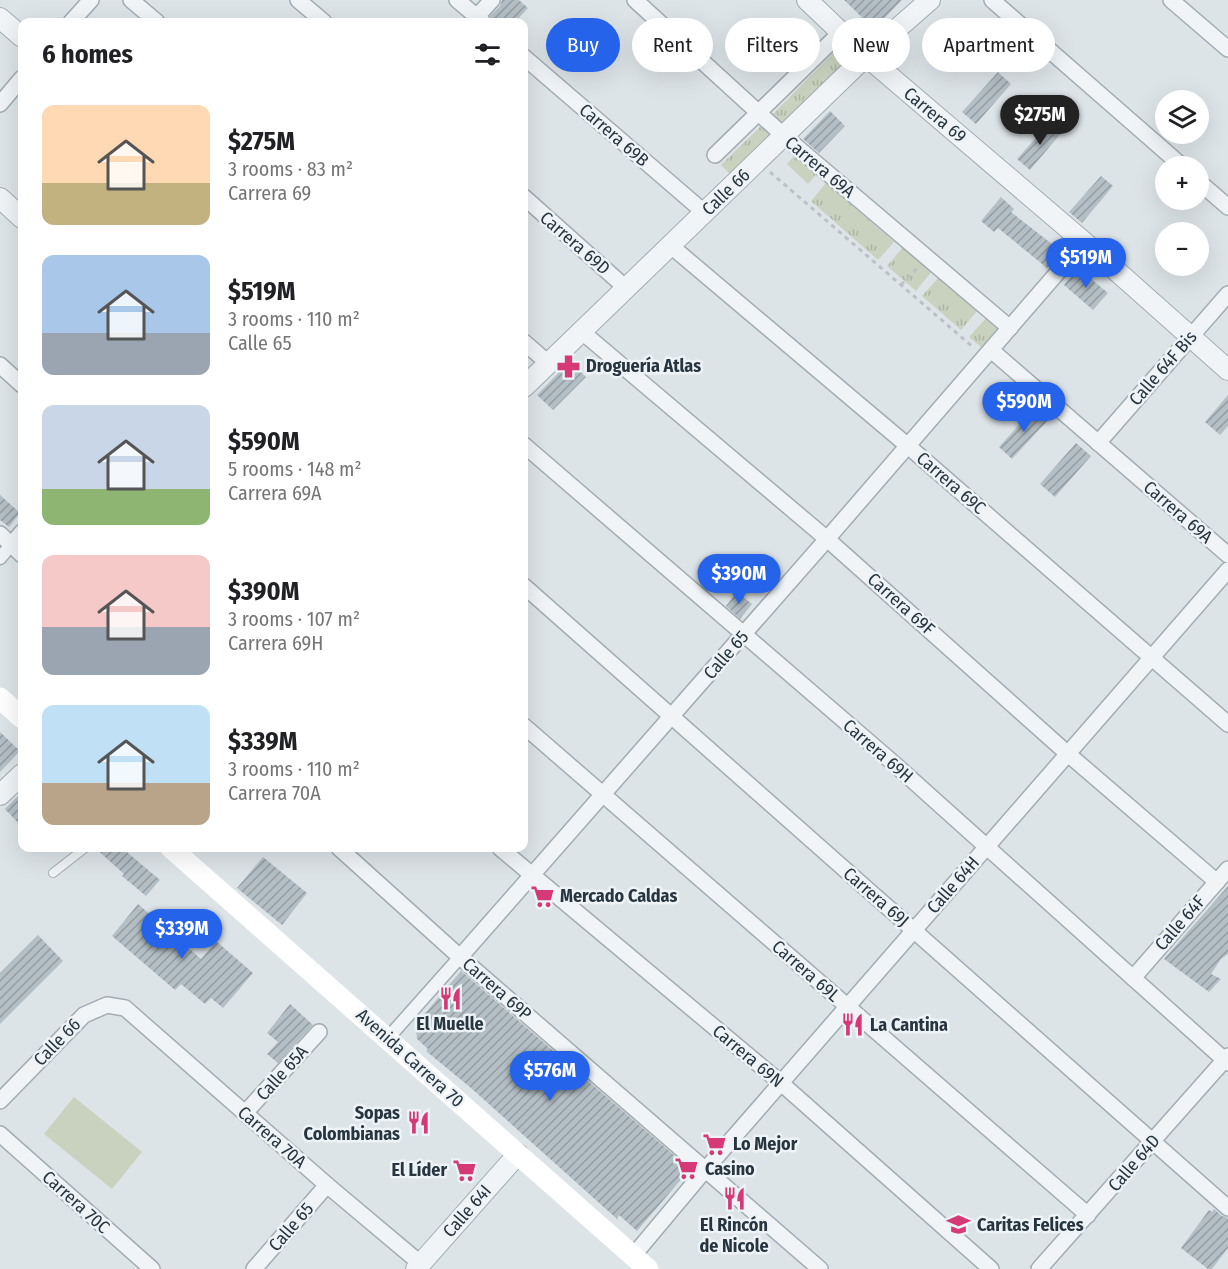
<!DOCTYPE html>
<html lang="en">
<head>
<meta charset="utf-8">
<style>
	body { margin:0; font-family:"Fira Sans Condensed",sans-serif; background:#f6f6f6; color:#202124; height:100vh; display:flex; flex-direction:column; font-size:22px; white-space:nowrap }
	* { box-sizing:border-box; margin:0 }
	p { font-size:20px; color:#757577 }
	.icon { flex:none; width:33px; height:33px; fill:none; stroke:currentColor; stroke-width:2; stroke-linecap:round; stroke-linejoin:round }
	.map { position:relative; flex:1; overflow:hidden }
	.sheet { position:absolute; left:18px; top:18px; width:510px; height:834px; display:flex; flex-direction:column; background:#fff; border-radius:12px; box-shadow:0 6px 24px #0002 }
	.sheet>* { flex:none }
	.hud { position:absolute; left:546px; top:18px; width:570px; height:54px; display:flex; gap:12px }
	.tools { position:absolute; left:1155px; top:90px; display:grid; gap:12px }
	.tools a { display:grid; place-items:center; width:54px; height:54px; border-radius:50%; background:#fff; box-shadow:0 6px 24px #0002; font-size:30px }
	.price { position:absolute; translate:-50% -51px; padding:0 14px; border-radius:21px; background:#2563eb; color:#fff; font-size:20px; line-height:39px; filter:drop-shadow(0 2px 3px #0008) }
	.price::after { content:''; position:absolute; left:50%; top:36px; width:18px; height:14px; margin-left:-9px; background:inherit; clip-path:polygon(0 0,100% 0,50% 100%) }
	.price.selected { background:#222; color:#fff }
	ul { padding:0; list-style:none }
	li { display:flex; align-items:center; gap:18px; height:150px; padding:0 24px }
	li span { display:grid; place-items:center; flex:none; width:168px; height:120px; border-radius:12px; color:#555 }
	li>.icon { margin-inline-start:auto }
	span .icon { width:72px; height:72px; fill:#fffc; stroke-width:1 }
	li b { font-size:26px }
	h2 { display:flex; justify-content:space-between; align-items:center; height:72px; padding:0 24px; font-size:26px }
	.pill { padding:0 21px; border-radius:27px; background:#fff; box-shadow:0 6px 24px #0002; font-size:21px; line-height:54px }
	.pill.selected { background:#2563eb; color:#fff }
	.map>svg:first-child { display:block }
</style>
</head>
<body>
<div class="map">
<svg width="1228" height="1269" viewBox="0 0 1228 1269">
	<defs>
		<pattern id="grass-tufts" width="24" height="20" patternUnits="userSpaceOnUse" patternTransform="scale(1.5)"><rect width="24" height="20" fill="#c8d2be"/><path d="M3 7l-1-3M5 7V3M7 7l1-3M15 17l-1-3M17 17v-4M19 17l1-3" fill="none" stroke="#acb5a4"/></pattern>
		<pattern id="building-hatch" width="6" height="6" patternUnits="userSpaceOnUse" patternTransform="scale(1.5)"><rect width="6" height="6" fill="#b4bfc5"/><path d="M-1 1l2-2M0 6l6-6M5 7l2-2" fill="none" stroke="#929ca1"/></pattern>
	</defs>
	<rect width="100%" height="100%" fill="#dde4e8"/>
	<g fill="url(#grass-tufts)">
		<path d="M833 53 846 65 785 128 772 115Z"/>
		<path d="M761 126 773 139 734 178 721 165Z"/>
		<path d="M795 155 816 175 808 184 787 164Z"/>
		<path d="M826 183 894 242 878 260 811 201Z"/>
		<path d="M903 247 932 271 916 291 887 266Z"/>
		<path d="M939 277 977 311 961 330 922 296Z"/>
		<path d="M986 318 999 329 982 348 969 337Z"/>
	</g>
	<path fill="#c8d2be" d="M74 1097 142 1152 112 1189 44 1134Z"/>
	<g fill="url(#building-hatch)">
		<path d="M502 0H519L528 8 515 22H494L490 16 500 6Z"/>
		<path d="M844 0H902L874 29Z"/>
		<path d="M998 72 1011 84 976 124 962 112Z"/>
		<path d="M830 111 845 126 819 153 803 139Z"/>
		<path d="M1050 122 1062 132 1030 170 1017 159Z"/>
		<path d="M1101 176 1113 186 1082 223 1069 212Z"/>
		<path d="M1001 197 1014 209 1011 212 1061 251 1047 268 998 228 994 232 981 221Z"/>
		<path d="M1078 268 1108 293 1093 310 1064 285Z"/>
		<path d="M570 361 586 377 553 410 537 395Z"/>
		<path d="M1228 395V426L1220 435 1205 422Z"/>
		<path d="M1035 407 1049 419 1012 459 999 447Z"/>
		<path d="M1076 443 1091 456 1055 497 1040 484Z"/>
		<path d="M0 495 20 513 9 527 0 520Z"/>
		<path d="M737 592 752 604 740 619 726 606Z"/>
		<path d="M0 732 20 751 0 772Z"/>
		<path d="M22 792V827L5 809Z"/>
		<path d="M95 848H122L160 880 146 896 122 876 124 874Z"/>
		<path d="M263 857 307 893 282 925 237 888Z"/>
		<path d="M1228 886V954L1221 959 1211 974 1221 979 1209 992 1164 959Z"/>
		<path d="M138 904 201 959 216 941 253 973 223 1008 211 998 205 1004 181 984 175 990 112 936Z"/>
		<path d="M38 935 63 961 0 1024V973Z"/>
		<path d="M461 971 690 1169 637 1231 619 1215 617 1219 471 1088 426 1051 428 1049 417 1039 416 1024Z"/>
		<path d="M290 1004 313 1025 278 1063 267 1054 278 1042 267 1033Z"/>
		<path d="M1214 1209 1222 1216 1228 1218V1248L1212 1269H1208L1181 1248 1209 1210 1212 1212Z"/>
	</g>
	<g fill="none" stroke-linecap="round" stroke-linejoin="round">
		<defs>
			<path id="service" d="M53 873 85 848"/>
			<g id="pedestrian">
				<path d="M0 558 11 545"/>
				<path d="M388 1038 460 957"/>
			</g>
			<g id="minor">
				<path d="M131 0 157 22"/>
				<path d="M298 0 324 22"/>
				<path d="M457 0 483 22"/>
				<path d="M635 0 784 136 1010 328"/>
				<path d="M992 0 1182 166"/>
				<path d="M1171 0 1228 49"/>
				<path d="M71 22 91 0"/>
				<path d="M472 22 492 0"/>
				<path d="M524 57 705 213"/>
				<path d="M0 104 22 78"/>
				<path d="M715 155 841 32"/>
				<path d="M1198 181 1228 207"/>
				<path d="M524 197 626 288"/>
				<path d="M671 246 908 446 1228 724"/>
				<path d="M581 331 827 539 1068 754 1217 882"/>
				<path d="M524 342 548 363"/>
				<path d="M991 350 1228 555"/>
				<path d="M0 365 22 385"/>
				<path d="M1098 443 1228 294"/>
				<path d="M524 445 891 761 1228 1063"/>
				<path d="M0 534 22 555"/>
				<path d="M11 545 22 532"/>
				<path d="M524 586 1228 1208"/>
				<path d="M524 726 1088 1215"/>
				<path d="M339 848 460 957 820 1269"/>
				<path d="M500 848 781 1083 991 1269"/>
				<path d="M460 957 827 539 1084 242"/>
				<path d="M1133 978 1228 869"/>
				<path d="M0 1101 84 1015 107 1005 125 1008 327 1185 421 1264"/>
				<path d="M245 1113 319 1032"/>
				<path d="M0 1134 152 1269"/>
				<path d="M633 1256 705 1170 1228 570"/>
				<path d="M254 1269 327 1185"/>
				<path d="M1039 1269 1228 1056"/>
			</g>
			<g id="tertiary">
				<path d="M807 0 866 56 1084 242 1228 370"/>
				<path d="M0 18 22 37"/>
				<path d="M0 198 22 218"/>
				<path d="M524 387 866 56 930 0"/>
				<path d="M0 795 22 774"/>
				<path d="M416 1269 518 1154"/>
			</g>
		</defs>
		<use href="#service" stroke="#a2acb2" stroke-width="10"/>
		<use href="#pedestrian" stroke="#a2acb2" stroke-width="15"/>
		<use href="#minor" stroke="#a2acb2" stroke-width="18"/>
		<use href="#tertiary" stroke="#a2acb2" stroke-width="22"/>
		<g stroke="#bbc2c6" stroke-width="3" stroke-dasharray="4.5 4.5" stroke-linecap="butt">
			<path d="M770 172 974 348"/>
			<path d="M901 285 917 268"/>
		</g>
		<use href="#service" stroke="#f0f4f6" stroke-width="8"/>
		<use href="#pedestrian" stroke="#f0f4f6" stroke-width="12"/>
		<use href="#minor" stroke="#f0f4f6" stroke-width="15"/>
		<use href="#tertiary" stroke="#f0f4f6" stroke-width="20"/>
		<g stroke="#fff" stroke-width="21">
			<path d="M0 698 22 718"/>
			<path d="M171 848 648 1269"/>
		</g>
	</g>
	<defs>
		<symbol id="pharmacy-bare" viewBox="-9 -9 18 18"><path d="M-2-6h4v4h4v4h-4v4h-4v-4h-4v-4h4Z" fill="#d53a76" stroke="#edf3f6" stroke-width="2.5" paint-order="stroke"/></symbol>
		<symbol id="supermarket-bare" viewBox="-9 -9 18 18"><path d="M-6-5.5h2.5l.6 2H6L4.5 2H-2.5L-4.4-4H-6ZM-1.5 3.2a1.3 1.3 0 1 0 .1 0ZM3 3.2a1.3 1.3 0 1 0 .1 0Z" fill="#d53a76" stroke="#edf3f6" stroke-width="2.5" paint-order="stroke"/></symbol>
		<symbol id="restaurant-bare" viewBox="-9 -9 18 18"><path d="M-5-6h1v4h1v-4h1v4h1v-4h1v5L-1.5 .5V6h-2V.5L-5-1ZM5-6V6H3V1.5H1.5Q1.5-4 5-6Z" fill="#d53a76" stroke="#edf3f6" stroke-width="2.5" paint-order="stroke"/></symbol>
		<symbol id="school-bare" viewBox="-9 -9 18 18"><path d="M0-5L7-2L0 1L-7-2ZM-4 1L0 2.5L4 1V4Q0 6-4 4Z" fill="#d53a76" stroke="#edf3f6" stroke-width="2.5" paint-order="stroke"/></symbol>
	</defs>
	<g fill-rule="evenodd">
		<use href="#pharmacy-bare" x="552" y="350" width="33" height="33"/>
		<use href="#supermarket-bare" x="526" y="880" width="33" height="33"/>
		<use href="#restaurant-bare" x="434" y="982" width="33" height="33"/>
		<use href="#restaurant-bare" x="836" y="1008" width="33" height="33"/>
		<use href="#restaurant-bare" x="402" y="1106" width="33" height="33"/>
		<use href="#supermarket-bare" x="698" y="1128" width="33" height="33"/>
		<use href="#supermarket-bare" x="670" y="1152" width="33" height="33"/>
		<use href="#supermarket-bare" x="448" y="1154" width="33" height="33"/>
		<use href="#restaurant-bare" x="718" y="1182" width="33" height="33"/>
		<use href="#school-bare" x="942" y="1208" width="33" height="33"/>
	</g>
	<g text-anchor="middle" stroke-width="5" stroke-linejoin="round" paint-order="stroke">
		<g font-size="18" fill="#26353f" stroke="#edf3f6">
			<text transform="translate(935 115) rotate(40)" y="6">Carrera 69</text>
			<text transform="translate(614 135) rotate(41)" y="6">Carrera 69B</text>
			<text transform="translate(820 167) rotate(40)" y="6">Carrera 69A</text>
			<text transform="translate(726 192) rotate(-44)" y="6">Calle 66</text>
			<text transform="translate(575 243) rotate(41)" y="6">Carrera 69D</text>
			<text transform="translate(1163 368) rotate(-49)" y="6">Calle 64F Bis</text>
			<text transform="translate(951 483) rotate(41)" y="6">Carrera 69C</text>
			<text transform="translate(1178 512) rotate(41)" y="6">Carrera 69A</text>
			<text transform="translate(901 604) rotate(42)" y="6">Carrera 69F</text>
			<text transform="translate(726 655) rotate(-49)" y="6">Calle 65</text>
			<text transform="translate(878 751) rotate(41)" y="6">Carrera 69H</text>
			<text transform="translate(953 885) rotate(-49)" y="6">Calle 64H</text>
			<text transform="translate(876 897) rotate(41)" y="6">Carrera 69J</text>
			<text transform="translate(1180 923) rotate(-49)" y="6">Calle 64F</text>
			<text transform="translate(806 971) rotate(41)" y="6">Carrera 69L</text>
			<text transform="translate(497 989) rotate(41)" y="6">Carrera 69P</text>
			<text transform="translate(57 1042) rotate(-46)" y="6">Calle 66</text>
			<text transform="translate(748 1056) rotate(40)" y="6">Carrera 69N</text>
			<text transform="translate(410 1058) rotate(42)" y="6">Avenida Carrera 70</text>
			<text transform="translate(282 1073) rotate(-48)" y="6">Calle 65A</text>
			<text transform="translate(272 1137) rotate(41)" y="6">Carrera 70A</text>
			<text transform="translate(1134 1163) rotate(-49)" y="6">Calle 64D</text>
			<text transform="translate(76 1202) rotate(42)" y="6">Carrera 70C</text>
			<text transform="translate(467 1211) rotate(-49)" y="6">Calle 64I</text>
			<text transform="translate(291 1227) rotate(-49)" y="6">Calle 65</text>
		</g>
		<g font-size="18" font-weight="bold" fill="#26353f" stroke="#edf3f6" text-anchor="start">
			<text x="586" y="372">Droguería Atlas</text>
			<text x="560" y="902">Mercado Caldas</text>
			<text x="450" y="1030" text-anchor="middle">El Muelle</text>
			<text x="870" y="1031">La Cantina</text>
			<text x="400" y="1119" text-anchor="end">Sopas<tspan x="400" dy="21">Colombianas</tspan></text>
			<text x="733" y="1150">Lo Mejor</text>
			<text x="705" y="1175">Casino</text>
			<text x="447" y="1176" text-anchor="end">El Líder</text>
			<text x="734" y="1231" text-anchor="middle">El Rincón<tspan x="734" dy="21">de Nicole</tspan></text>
			<text x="977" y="1231">Caritas Felices</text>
		</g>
	</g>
</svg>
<div class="tools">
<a><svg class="icon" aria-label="layers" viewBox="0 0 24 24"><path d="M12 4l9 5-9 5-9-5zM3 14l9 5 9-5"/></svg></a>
<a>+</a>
<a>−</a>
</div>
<b class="price selected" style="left:1040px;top:146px">$275M</b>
<b class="price" style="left:1086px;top:289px">$519M</b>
<b class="price" style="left:1024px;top:433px">$590M</b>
<b class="price" style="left:739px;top:605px">$390M</b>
<b class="price" style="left:182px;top:960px">$339M</b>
<b class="price" style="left:550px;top:1102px">$576M</b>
<div class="hud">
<a class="pill selected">Buy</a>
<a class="pill">Rent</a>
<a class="pill">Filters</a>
<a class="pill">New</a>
<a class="pill">Apartment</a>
</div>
<section class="sheet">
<h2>6 homes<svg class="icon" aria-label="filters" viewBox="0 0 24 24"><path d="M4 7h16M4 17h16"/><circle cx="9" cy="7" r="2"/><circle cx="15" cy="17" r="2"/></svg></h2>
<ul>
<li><span style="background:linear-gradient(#ffd9b3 65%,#c2b280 0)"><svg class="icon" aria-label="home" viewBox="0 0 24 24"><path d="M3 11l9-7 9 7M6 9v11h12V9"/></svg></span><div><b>$275M</b><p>3 rooms · 83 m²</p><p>Carrera 69</p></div></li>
<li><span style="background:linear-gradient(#a9c7e8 65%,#9aa5b1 0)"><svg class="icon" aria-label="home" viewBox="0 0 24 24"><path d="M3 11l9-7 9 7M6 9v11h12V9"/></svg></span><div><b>$519M</b><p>3 rooms · 110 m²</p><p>Calle 65</p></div></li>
<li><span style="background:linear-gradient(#c9d6e8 70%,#8fb573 0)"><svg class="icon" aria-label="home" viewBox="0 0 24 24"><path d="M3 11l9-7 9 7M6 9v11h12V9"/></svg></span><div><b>$590M</b><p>5 rooms · 148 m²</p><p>Carrera 69A</p></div></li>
<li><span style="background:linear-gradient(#f6c9c9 60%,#9aa5b1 0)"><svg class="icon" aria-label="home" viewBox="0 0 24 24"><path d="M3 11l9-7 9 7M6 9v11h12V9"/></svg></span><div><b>$390M</b><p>3 rooms · 107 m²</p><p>Carrera 69H</p></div></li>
<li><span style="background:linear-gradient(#bfe0f5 65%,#b9a48a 0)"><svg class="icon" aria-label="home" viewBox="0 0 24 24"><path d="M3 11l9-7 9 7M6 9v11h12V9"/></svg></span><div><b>$339M</b><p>3 rooms · 110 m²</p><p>Carrera 70A</p></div></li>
</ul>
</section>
</div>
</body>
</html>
